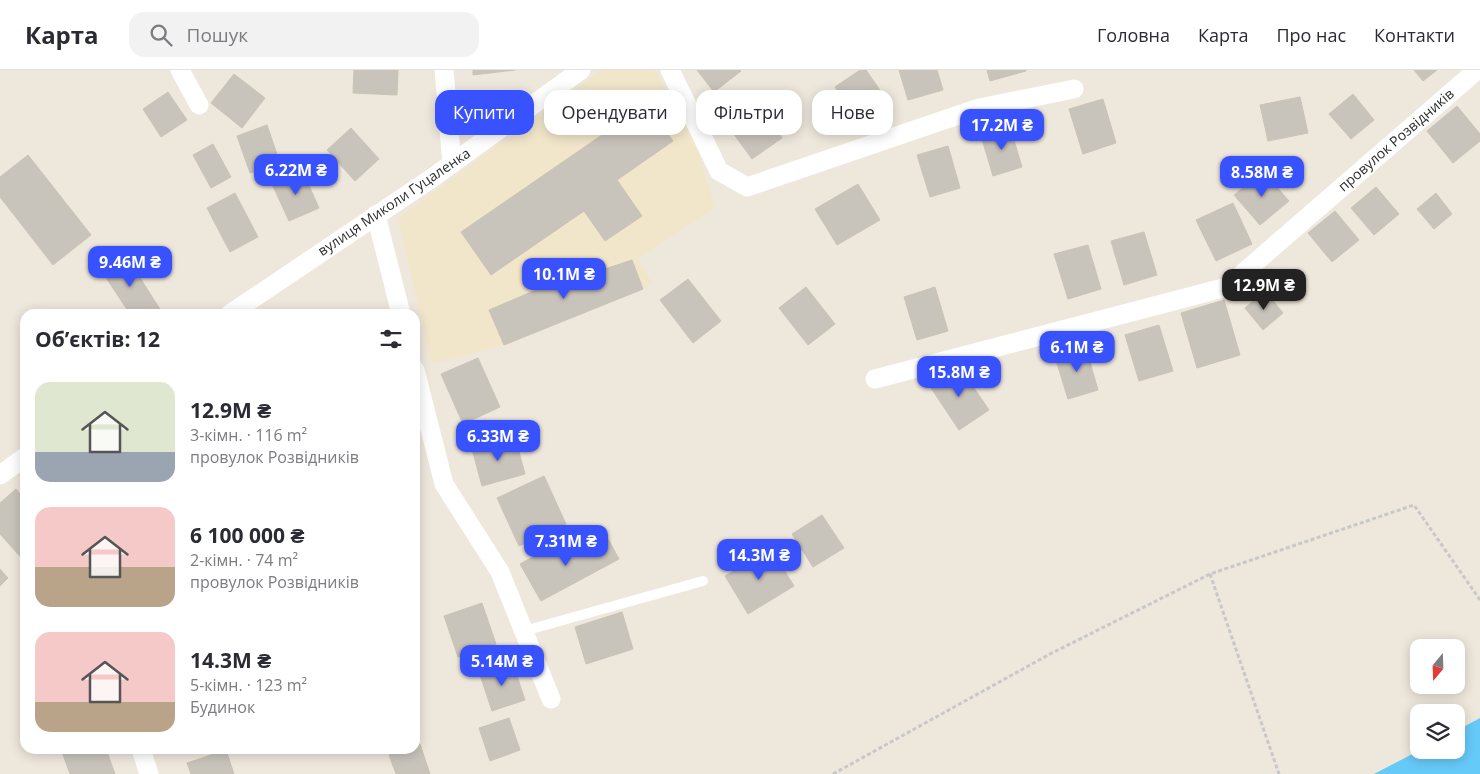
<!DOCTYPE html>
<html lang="uk">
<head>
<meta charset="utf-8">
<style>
	body { margin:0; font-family:"Open Sans",sans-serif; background:#f2f2f3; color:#2b2b33; height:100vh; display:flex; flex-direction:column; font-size:19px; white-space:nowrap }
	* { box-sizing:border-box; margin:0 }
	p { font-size:16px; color:#7c7c81 }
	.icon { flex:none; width:28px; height:28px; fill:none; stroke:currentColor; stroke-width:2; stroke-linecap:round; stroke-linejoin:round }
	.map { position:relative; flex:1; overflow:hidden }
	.side { position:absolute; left:20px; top:239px; width:400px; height:445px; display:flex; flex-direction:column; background:#fff; border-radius:15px; box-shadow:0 2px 12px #0003 }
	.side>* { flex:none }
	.guide { position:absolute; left:435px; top:20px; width:475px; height:45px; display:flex; gap:10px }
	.needle { width:32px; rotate:199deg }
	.controls { position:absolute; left:1410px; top:569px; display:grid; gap:10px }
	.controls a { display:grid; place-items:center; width:55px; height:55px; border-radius:10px; background:#fff; box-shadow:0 2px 12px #0003; font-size:25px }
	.price { position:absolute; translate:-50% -42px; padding:0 11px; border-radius:10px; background:#3852ff; color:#fff; font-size:16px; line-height:32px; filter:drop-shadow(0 1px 2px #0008) }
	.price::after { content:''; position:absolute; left:50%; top:30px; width:15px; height:11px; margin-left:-8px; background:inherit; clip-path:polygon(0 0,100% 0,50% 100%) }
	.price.active { background:#222; color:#fff }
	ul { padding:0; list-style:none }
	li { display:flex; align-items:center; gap:15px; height:125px; padding:0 15px }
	li span { display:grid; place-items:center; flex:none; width:140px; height:100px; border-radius:15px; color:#555 }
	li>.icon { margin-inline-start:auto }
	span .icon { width:60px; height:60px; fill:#fffc; stroke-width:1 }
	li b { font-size:21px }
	h2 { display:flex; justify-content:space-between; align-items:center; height:60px; padding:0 15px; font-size:21px }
	.chip { padding:0 18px; border-radius:15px; background:#fff; box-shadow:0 2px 12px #0003; font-size:18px; line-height:45px }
	.chip.active { background:#3852ff; color:#fff }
	header { display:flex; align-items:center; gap:30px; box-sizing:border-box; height:70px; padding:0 25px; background:#fff; border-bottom:1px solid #e1e1e2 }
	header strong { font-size:24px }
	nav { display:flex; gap:28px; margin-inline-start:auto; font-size:18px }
	.search { width:350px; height:45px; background:#f2f2f3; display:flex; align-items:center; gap:12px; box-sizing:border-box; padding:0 18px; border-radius:15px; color:#7c7c81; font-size:19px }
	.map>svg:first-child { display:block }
</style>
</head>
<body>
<header>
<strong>Карта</strong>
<div class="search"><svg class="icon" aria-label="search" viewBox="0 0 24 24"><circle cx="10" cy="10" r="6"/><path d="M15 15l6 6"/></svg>Пошук</div>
<nav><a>Головна</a><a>Карта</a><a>Про нас</a><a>Контакти</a></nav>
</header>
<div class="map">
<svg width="1480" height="704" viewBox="0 0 1480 704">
	<rect width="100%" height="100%" fill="#eee7dc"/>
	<path fill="#f1e6ca" d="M602 0H655L696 75 715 138 637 189 652 212 643 219 504 275 432 294 398 148Z"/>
	<path fill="#66caf9" d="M1480 648V704H1374L1420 680H1456V661Z"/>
	<g fill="#c9c4bb" stroke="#cac3b5">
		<path d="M354 0H398L397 25 353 23Z"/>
		<path d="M473 0H515L473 5Z"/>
		<path d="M697 0H740L741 1 714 22Z"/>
		<path d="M860 0H866L884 26 855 46 835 17Z"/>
		<path d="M899 0H937L943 20 908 30Z"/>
		<path d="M987 0H1026V1L990 11Z"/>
		<path d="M1414 0H1437L1423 11Z"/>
		<path d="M234 4 265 28 242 58 211 33Z"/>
		<path d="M168 22 187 50 161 67 143 39Z"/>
		<path d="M1353 24 1374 50 1351 69 1329 44Z"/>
		<path d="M1300 27 1308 63 1268 71 1260 35Z"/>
		<path d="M1103 29 1116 73 1083 84 1069 39Z"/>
		<path d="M647 34 673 71 617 110 642 146 605 171 584 141 491 205 461 162Z"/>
		<path d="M1457 36 1480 64V71L1453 93 1427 61Z"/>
		<path d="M761 37 782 68 752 89 730 59Z"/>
		<path d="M267 55 280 93 250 103 237 66Z"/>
		<path d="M1010 57 1022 97 993 106 981 66Z"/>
		<path d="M351 58 379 89 355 111 327 80Z"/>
		<path d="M213 74 231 107 211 118 193 85Z"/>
		<path d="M948 76 960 118 930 127 917 85Z"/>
		<path d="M28 85 91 165 53 195 0 127V107Z"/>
		<path d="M302 100 319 138 289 151 272 114Z"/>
		<path d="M1263 101 1289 131 1260 155 1234 125Z"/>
		<path d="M858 114 880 150 837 175 815 139Z"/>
		<path d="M1376 117 1399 144 1374 165 1351 138Z"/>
		<path d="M235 123 258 167 230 182 207 138Z"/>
		<path d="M1436 123 1452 144 1434 159 1417 139Z"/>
		<path d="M1233 133 1252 174 1216 191 1196 150Z"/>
		<path d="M1335 141 1359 170 1332 192 1308 163Z"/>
		<path d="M1144 162 1157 205 1124 215 1111 171Z"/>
		<path d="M1088 175 1101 219 1068 229 1054 184Z"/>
		<path d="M125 184 163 244H130L101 200Z"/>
		<path d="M632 190 643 219 504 275 489 240 592 196 596 202Z"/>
		<path d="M688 209 721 251 693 273 660 230Z"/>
		<path d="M806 217 835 254 808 275 779 238Z"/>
		<path d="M935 217 948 261 917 270 904 227Z"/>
		<path d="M1265 221 1283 243 1263 260 1245 238Z"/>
		<path d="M1224 230 1240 285 1197 298 1181 243Z"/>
		<path d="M1159 255 1173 301 1139 311 1125 265Z"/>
		<path d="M1086 278 1098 320 1068 329 1055 287Z"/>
		<path d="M478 288 500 337 463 354 441 304Z"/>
		<path d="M959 296 989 340 959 360 929 315Z"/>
		<path d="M515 367 525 404 482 416 472 379Z"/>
		<path d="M544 406 566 454 519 476 497 428Z"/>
		<path d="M16 419 25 430V492L0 464V433Z"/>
		<path d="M822 445 844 478 813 497 792 464Z"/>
		<path d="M607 467 619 489 541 531 520 494 562 471 571 487Z"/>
		<path d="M771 479 794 516 748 544 725 506Z"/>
		<path d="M0 499 8 508 0 516Z"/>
		<path d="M482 533 496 574 458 587 444 546Z"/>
		<path d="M622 542 633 579 586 594 575 557Z"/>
		<path d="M513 594 525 630 492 641 480 605Z"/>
		<path d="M509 648 520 680 490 691 479 658Z"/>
		<path d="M420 674 430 704H396L389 685 406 679H415V676Z"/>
		<path d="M61 679H106L115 704H70Z"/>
		<path d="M226 680 234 704H191L187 693Z"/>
	</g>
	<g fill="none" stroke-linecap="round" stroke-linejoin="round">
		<g stroke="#c8c8c8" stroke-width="3" stroke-dasharray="4 2.5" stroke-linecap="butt">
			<path d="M1210 504 1279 704"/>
			<path d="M833 704 1050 584 1210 504 1414 435 1480 530"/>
		</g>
		<path stroke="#fff" stroke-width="10" d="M524 561 703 511"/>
		<g stroke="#fff" stroke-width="19">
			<path d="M180 0 199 35"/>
			<path d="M444 0 452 94"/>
			<path d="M670 0 719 101 747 117 979 38 1074 19"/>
			<path d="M376 145 401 244"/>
			<path d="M230 244 435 106 581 0"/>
			<path d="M415 300 444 414 500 502 551 629"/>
			<path d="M875 309 1227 217 1477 0"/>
			<path d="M0 405 25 387"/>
			<path d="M141 679 149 704"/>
		</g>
	</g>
	<g text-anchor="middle" stroke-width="4" stroke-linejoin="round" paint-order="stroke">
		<g font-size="14" fill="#2b2b2b" stroke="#fff">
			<text transform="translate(1396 70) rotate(-41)" y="5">провулок Розвідників</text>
			<text transform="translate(394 132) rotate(-34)" y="5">вулиця Миколи Гуцаленка</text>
		</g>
	</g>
</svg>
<div class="controls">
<a><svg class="needle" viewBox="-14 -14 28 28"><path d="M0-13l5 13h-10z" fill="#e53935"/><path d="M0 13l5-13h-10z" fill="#7c7c81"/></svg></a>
<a><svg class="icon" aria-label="layers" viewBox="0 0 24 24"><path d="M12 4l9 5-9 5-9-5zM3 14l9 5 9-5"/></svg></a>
</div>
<b class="price" style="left:1002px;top:81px">17.2M ₴</b>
<b class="price" style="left:296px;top:126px">6.22M ₴</b>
<b class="price" style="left:1262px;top:128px">8.58M ₴</b>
<b class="price" style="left:130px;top:218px">9.46M ₴</b>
<b class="price" style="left:564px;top:230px">10.1M ₴</b>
<b class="price active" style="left:1264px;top:241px">12.9M ₴</b>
<b class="price" style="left:1077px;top:303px">6.1M ₴</b>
<b class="price" style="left:959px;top:328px">15.8M ₴</b>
<b class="price" style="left:498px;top:392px">6.33M ₴</b>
<b class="price" style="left:566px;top:497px">7.31M ₴</b>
<b class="price" style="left:759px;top:511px">14.3M ₴</b>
<b class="price" style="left:502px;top:617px">5.14M ₴</b>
<div class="guide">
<a class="chip active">Купити</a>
<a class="chip">Орендувати</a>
<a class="chip">Фільтри</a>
<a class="chip">Нове</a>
</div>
<section class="side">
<h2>Об’єктів: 12<svg class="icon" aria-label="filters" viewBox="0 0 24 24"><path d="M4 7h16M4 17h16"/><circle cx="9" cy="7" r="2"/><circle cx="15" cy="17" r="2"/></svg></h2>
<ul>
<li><span style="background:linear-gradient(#dfe7d0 70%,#9aa5b1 0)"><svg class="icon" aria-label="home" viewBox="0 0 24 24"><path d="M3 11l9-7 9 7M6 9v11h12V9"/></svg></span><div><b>12.9M ₴</b><p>3-кімн. · 116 m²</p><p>провулок Розвідників</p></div></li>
<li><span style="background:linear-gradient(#f6c9c9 60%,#b9a48a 0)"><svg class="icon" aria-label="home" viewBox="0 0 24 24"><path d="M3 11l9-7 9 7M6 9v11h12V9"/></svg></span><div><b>6 100 000 ₴</b><p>2-кімн. · 74 m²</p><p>провулок Розвідників</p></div></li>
<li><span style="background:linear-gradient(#f6c9c9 70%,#b9a48a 0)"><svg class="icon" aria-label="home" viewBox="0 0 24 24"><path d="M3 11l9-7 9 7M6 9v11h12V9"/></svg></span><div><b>14.3M ₴</b><p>5-кімн. · 123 m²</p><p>Будинок</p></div></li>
</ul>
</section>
</div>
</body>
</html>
